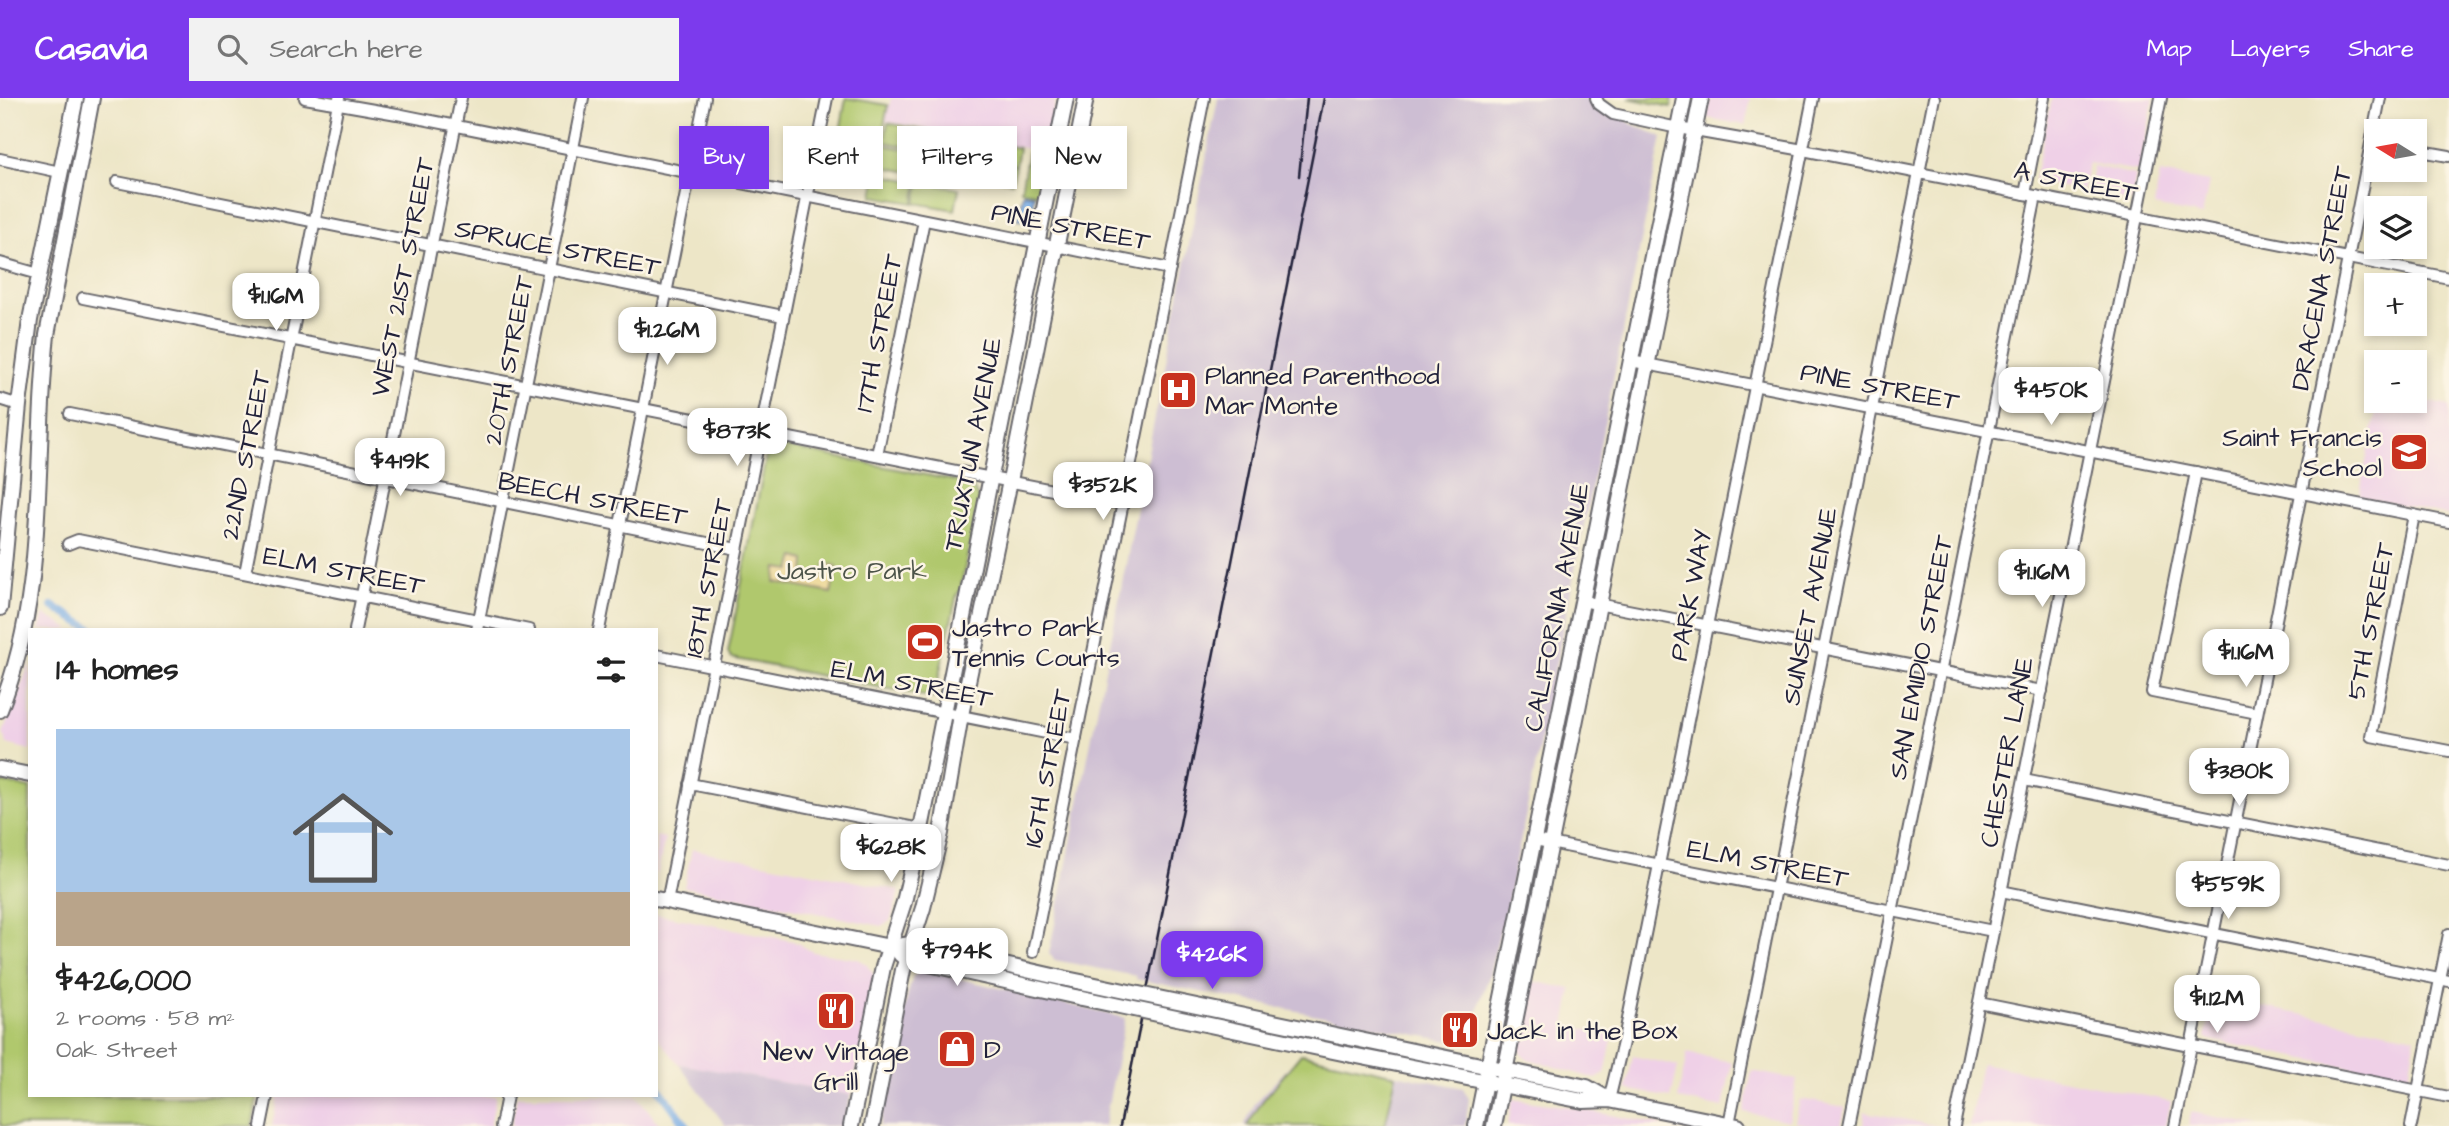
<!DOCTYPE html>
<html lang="en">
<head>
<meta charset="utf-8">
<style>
	body { margin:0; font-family:"Architects Daughter",sans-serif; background:#f2f2f2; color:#222; height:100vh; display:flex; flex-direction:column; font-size:26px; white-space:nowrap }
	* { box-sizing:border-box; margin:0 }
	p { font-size:23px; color:#767676 }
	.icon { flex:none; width:38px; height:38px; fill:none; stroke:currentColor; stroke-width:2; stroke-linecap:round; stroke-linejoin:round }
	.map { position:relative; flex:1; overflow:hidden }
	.sheet { position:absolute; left:28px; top:530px; width:630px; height:469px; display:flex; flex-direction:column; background:#fff; border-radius:0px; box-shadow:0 4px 10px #0003 }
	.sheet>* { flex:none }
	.top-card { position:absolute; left:679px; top:28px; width:665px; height:63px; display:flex; gap:14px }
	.needle { width:46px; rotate:281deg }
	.tools { position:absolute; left:2364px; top:21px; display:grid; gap:14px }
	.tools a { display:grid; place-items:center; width:63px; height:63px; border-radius:0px; background:#fff; box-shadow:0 4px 10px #0003; font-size:35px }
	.price { position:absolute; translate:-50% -60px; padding:0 16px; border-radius:14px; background:#fff; color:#222; font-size:23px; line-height:46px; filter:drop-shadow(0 2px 4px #0008) }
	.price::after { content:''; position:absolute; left:50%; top:42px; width:21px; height:16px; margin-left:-10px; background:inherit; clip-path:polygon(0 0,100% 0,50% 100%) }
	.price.selected { background:#7c3aed; color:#fff }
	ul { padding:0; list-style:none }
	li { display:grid; align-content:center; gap:14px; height:371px; padding:0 28px }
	li span { display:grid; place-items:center; height:217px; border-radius:0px; color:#555 }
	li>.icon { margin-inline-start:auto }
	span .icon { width:126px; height:126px; fill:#fffc; stroke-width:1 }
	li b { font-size:30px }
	h2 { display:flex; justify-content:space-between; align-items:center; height:84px; padding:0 28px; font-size:30px }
	.tag { padding:0 24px; border-radius:0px; background:#fff; box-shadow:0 4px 10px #0003; font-size:24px; line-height:63px }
	.tag.selected { background:#7c3aed; color:#fff }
	header { display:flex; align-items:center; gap:42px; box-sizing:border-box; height:98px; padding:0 35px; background:#7c3aed; color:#fff }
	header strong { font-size:33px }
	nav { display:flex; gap:38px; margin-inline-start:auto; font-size:24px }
	.search { width:490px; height:63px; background:#f2f2f2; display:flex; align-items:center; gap:18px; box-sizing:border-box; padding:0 24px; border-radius:0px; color:#767676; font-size:26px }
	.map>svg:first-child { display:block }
</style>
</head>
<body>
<header>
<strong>Casavia</strong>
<div class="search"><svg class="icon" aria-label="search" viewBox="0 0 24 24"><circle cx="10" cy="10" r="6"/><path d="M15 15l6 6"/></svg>Search here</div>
<nav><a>Map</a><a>Layers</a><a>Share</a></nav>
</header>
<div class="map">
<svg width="2449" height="1028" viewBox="0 0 2449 1028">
	<rect width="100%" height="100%" fill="#fcf5e5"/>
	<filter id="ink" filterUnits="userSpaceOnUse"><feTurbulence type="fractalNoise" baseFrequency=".0143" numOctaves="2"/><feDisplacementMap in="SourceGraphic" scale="14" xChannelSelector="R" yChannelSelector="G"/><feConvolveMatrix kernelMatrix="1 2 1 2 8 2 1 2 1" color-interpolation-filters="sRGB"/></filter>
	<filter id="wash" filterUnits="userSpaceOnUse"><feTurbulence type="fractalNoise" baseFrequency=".00686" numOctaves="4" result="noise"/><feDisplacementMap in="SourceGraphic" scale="28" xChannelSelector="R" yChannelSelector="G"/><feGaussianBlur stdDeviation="1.57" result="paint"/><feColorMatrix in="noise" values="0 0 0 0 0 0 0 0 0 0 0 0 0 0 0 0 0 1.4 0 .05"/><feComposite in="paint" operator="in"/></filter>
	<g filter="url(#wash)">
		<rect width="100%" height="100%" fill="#ede6c7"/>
		<g fill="#efd0e7">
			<path d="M891 0H1056L1045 54 886 23Z"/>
			<path d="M1711 0H1751L1745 27 1707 20Z"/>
			<path d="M2052 0H2154L2139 73 2088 65 2082 93 2034 83Z"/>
			<path d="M2093 68 2136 77 2131 104 2088 95Z"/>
			<path d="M2160 75 2209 84 2202 118 2154 108Z"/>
			<path d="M2415 301 2449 308V418L2359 399 2378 303H2415Z"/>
			<path d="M44 516 71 532H39Z"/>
			<path d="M30 565V652L7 646 3 634Z"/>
			<path d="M656 738 665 740 656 783Z"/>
			<path d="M692 751 899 792 896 805 890 823 882 828 684 789Z"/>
			<path d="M656 816 793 843 813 854 858 861 867 866 874 877 851 997 679 966 656 938Z"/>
			<path d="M1531 883 1572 891 1565 927 1613 937 1605 976 1596 981 1525 960 1519 951Z"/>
			<path d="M2214 899 2416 939 2408 981 2205 941Z"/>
			<path d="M1687 955 1732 964 1723 1010 1678 1001Z"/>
			<path d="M1633 958 1678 968 1671 1000 1626 991Z"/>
			<path d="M1981 965 2171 1003 2166 1028H1969Z"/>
			<path d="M1752 973 1797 982 1789 1023 1744 1014Z"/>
			<path d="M278 998H496L490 1028H272Z"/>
			<path d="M517 998H637L661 1028H511Z"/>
			<path d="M1512 1001 1570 1009 1666 1028H1508Z"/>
			<path d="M1800 1001 1845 1009 1841 1028H1814L1795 1024Z"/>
			<path d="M1865 1014H1866L1938 1028H1863Z"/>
			<path d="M2191 1014 2261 1028H2189Z"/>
		</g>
		<g fill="#cdbed3">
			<path d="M1218 0H1597L1632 26 1662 39 1503 829H1501L1489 879 1480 903 1472 944 1468 947 1136 881V878L1055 862 1049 856Z"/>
			<path d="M923 872 1125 920 1104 1028H880L887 993 893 988 894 974 891 969 909 892 913 878Z"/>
			<path d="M1301 956 1463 990 1469 1001 1465 1028H1244L1255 1005Z"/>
			<path d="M679 966 851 997 843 1028H726Z"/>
		</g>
		<g fill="#b0c86d" stroke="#697554" stroke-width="2">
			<path d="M846 0 888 7 880 48 839 40Z"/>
			<path d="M1628 0H1673L1671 9Z"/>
			<path d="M888 25 929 33 926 52 884 44Z"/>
			<path d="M931 33 970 40 966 60 927 53Z"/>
			<path d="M980 42 1019 50 1016 67 977 60Z"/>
			<path d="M883 47 924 54 920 76 879 68Z"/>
			<path d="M1028 54 1048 57 1040 96 1021 92Z"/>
			<path d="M926 56 964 63 961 83 922 76Z"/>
			<path d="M977 61 1016 68 1012 84 974 77Z"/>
			<path d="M877 76 918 84 914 105 873 98Z"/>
			<path d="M920 84 959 91 955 112 916 105Z"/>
			<path d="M1672 93 1670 115 1641 252 1646 215Z"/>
			<path d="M1638 275 1595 495H1594L1600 464V444L1634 278Z"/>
			<path d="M771 346 971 386 979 401 960 493 957 496 934 600 731 560 728 555 768 349Z"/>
			<path d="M1590 514 1512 909 1510 890 1585 522Z"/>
			<path d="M0 684 30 690V998H258L252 1028H2L0 1025Z"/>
			<path d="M1301 956 1396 977 1385 1028H1247L1261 1005Z"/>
		</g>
		<path fill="#eeda9e" stroke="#887e6c" stroke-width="2" d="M795 459 805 462 804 475 823 479 826 466 837 468 831 495 775 484 777 470 791 472Z"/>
		<path fill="#78ace5" stroke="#4d6790" stroke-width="2" d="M1023 95 1034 97 1029 123 1018 121Z"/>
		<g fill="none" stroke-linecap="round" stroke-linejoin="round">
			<g stroke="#78ace5" stroke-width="8">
				<path d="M52 508 93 532"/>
				<path d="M656 987 687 1028"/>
			</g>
		</g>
	</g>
	<g filter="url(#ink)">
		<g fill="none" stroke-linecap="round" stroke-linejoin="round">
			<defs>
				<g id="minor">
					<path d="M305 0 397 16 1170 171"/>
					<path d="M1596 0 1599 6 1613 16 1678 30 1803 52 2449 180"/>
					<path d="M2415 52 2449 58"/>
					<path d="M0 61 60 74"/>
					<path d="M117 84 783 218"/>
					<path d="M2025 96 2044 0"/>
					<path d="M0 165 39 176"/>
					<path d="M83 200 1123 406"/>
					<path d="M1631 263 2449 424"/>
					<path d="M0 301 19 307"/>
					<path d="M70 316 737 451"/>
					<path d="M877 357 924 122"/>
					<path d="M2196 374 2152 594 2257 615"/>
					<path d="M2414 417 2371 638 2449 653"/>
					<path d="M68 446 78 442 529 532"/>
					<path d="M245 475 339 0"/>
					<path d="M1582 503 2042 593"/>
					<path d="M355 532 461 0"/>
					<path d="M477 532 583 0"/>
					<path d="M599 532 705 0"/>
					<path d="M656 557 1076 641"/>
					<path d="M2024 682 2449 767"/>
					<path d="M690 686 921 731"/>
					<path d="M1535 742 1993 833"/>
					<path d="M2001 793 2449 883"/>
					<path d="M667 804 827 0"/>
					<path d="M1033 854 1204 0"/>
					<path d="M1979 905 2449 999"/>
					<path d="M1609 1002 1625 936 1813 0"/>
					<path d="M1729 1026 1934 0"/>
					<path d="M261 1028 267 998"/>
					<path d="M501 1028 507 998"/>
					<path d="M1849 1028 2036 98"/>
					<path d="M1954 1028 2161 0"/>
					<path d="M2175 1028 2380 0"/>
					<path d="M2411 1028 2449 836"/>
				</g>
				<g id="major">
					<path d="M0 510 19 307 30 222 76 0"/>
					<path d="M0 612C49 489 33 366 47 237L92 0"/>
					<path d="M0 671 30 677"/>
					<path d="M656 801 890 849 911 846 1062 880"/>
					<path d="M900 856 906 861 1082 900"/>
					<path d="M1355 941 1587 989 1608 1001"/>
					<path d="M1352 957 1583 1003 1609 1002 1738 1028"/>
					<path d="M851 1028 883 869 904 804 921 731 1066 0"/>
					<path d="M872 1028 903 872 923 810 941 735 961 617 1010 383 1086 0"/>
					<path d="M1476 1028 1684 0"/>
					<path d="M1494 1028 1701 0"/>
				</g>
			</defs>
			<use href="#minor" stroke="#69676c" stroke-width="14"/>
			<use href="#major" stroke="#69676c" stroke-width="18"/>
			<use href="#minor" stroke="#fff" stroke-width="10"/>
			<use href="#major" stroke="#fff" stroke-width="14"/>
			<g stroke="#22223b" stroke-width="2.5">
				<path d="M1299 78 1307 0"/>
				<path d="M1120 1028 1324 0"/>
			</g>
			<defs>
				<g id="major-bridge">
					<path d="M1062 880 1355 941"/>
					<path d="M1082 900 1352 957"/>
				</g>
			</defs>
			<use href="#major-bridge" stroke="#69676c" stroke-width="18" stroke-linecap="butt"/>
			<use href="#major-bridge" stroke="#fff" stroke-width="14"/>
		</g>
	</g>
	<defs>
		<symbol id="hospital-square" viewBox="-11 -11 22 22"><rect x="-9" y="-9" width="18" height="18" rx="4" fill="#c8321e" stroke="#fcf5e5"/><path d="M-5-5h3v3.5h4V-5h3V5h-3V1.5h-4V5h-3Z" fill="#fff"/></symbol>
		<symbol id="school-square" viewBox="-11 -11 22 22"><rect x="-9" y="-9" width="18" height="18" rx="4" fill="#c8321e" stroke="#fcf5e5"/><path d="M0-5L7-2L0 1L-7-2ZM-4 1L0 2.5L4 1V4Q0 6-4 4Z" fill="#fff"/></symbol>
		<symbol id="stadium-square" viewBox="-11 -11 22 22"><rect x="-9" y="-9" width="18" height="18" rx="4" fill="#c8321e" stroke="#fcf5e5"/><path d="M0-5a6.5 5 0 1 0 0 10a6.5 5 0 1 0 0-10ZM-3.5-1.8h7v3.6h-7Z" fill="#fff"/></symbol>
		<symbol id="restaurant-square" viewBox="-11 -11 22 22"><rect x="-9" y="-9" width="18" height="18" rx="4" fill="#c8321e" stroke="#fcf5e5"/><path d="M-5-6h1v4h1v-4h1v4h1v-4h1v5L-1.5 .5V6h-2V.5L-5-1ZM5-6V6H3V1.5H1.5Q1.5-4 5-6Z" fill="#fff"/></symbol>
		<symbol id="shop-square" viewBox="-11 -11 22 22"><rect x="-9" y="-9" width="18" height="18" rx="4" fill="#c8321e" stroke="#fcf5e5"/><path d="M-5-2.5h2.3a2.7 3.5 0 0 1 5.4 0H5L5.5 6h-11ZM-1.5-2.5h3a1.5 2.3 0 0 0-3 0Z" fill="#fff"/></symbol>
	</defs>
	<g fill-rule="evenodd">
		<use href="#hospital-square" x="1156" y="270" width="44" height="44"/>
		<use href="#school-square" x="2387" y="332" width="44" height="44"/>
		<use href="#stadium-square" x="903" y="522" width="44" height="44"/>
		<use href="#restaurant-square" x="814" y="891" width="44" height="44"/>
		<use href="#restaurant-square" x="1438" y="910" width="44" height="44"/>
		<use href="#shop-square" x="935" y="929" width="44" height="44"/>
	</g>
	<g text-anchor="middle" stroke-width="5" stroke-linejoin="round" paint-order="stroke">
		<g font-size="26" fill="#22223b" stroke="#fcf5e5">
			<text transform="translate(2076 83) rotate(11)" y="9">A STREET</text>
			<text transform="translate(1071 128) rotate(11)" y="9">PINE STREET</text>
			<text transform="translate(558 149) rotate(11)" y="9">SPRUCE STREET</text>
			<text transform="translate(402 179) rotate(-79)" y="9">WEST 21ST STREET</text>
			<text transform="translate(2321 180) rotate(-79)" y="9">DRACENA STREET</text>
			<text transform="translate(878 235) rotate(-79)" y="9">17TH STREET</text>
			<text transform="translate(508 262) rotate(-79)" y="9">20TH STREET</text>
			<text transform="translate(1880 288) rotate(11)" y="9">PINE STREET</text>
			<text transform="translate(972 346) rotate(-79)" y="9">TRUXTUN AVENUE</text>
			<text transform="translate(245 357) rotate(-79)" y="9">22ND STREET</text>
			<text transform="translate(593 400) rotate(11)" y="9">BEECH STREET</text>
			<text transform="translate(344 472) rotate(11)" y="9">ELM STREET</text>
			<text transform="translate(708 480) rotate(-79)" y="9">18TH STREET</text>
			<text transform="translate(1690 497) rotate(-79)" y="9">PARK WAY</text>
			<text transform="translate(1809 508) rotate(-79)" y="9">SUNSET AVENUE</text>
			<text transform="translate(1556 509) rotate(-79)" y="9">CALIFORNIA AVENUE</text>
			<text transform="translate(2370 523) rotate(-79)" y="9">5TH STREET</text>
			<text transform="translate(1920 559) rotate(-79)" y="9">SAN EMIDIO STREET</text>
			<text transform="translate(912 585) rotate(11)" y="9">ELM STREET</text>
			<text transform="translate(2006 654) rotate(-79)" y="9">CHESTER LANE</text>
			<text transform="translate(1047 670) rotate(-79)" y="9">16TH STREET</text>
			<text transform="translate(1768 765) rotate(11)" y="9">ELM STREET</text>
		</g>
		<g font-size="26" fill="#22223b" stroke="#fcf5e5" text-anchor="start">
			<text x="1205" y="286">Planned Parenthood<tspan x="1205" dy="30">Mar Monte</tspan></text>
			<text x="2382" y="348" text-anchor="end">Saint Francis<tspan x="2382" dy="30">School</tspan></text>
			<text x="952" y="538">Jastro Park<tspan x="952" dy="30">Tennis Courts</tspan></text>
			<text x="1487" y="941">Jack in the Box</text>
			<text x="984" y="960">D</text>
			<text x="836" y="962" text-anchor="middle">New Vintage<tspan x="836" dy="30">Grill</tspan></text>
		</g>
		<g font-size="26" fill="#4d544a" stroke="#fcf5e5">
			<text x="852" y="481">Jastro Park</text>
		</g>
	</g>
</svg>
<div class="tools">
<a><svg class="needle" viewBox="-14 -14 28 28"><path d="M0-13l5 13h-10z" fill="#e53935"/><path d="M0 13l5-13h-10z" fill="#767676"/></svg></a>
<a><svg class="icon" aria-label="layers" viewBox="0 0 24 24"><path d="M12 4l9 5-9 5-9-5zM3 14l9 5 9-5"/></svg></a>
<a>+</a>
<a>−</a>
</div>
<b class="price" style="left:276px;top:235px">$1.16M</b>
<b class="price" style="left:667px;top:269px">$1.26M</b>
<b class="price" style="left:2051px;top:329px">$450K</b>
<b class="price" style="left:737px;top:370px">$873K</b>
<b class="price" style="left:400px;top:400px">$419K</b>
<b class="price" style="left:1103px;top:424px">$352K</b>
<b class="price" style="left:2042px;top:511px">$1.16M</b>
<b class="price" style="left:2246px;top:591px">$1.16M</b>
<b class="price" style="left:2239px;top:710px">$380K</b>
<b class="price" style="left:891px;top:786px">$628K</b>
<b class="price" style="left:2228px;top:823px">$559K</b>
<b class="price" style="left:957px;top:890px">$794K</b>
<b class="price selected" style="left:1212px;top:893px">$426K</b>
<b class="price" style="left:2217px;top:937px">$1.12M</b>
<div class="top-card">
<a class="tag selected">Buy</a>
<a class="tag">Rent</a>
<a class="tag">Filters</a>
<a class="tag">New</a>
</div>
<section class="sheet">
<h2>14 homes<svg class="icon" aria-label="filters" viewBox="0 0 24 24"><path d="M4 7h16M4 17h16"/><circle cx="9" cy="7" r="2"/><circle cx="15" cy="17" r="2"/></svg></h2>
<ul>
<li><span style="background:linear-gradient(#a9c7e8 75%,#b9a48a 0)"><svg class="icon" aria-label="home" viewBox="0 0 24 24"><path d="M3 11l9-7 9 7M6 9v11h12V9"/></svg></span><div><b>$426,000</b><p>2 rooms · 58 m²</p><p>Oak Street</p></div></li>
</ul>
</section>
</div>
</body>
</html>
